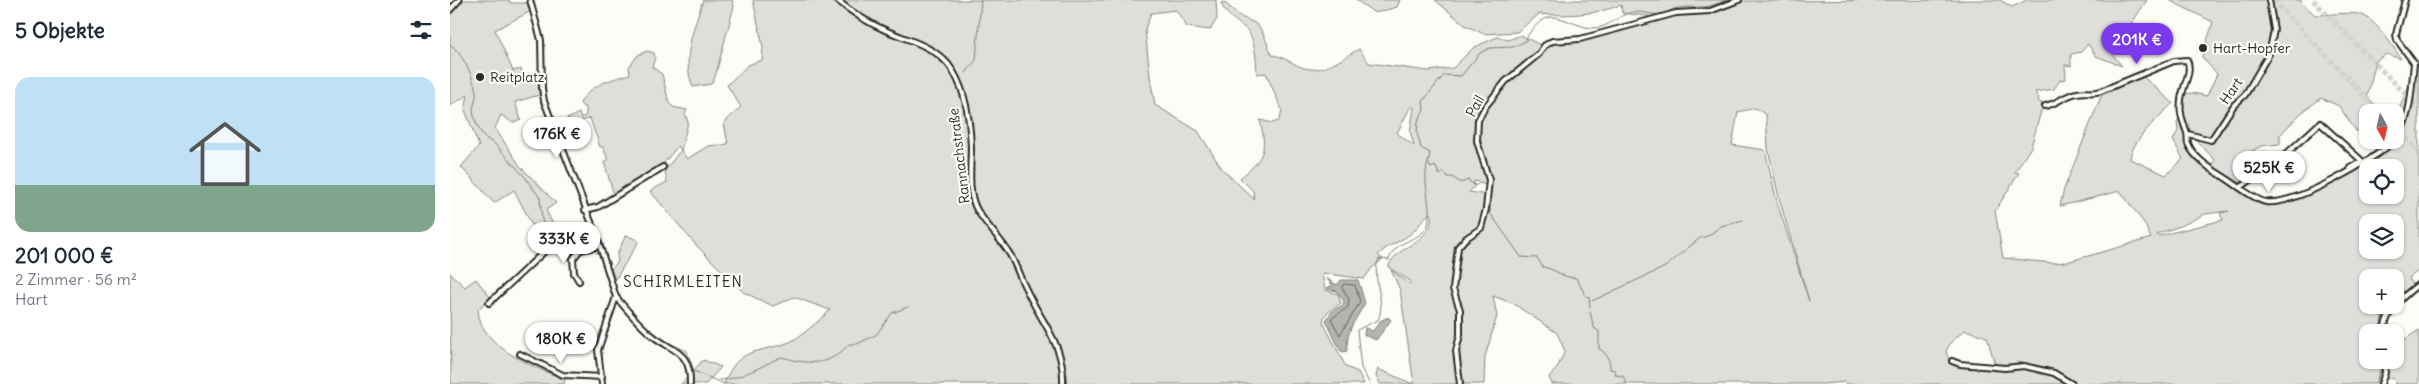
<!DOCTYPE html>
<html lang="de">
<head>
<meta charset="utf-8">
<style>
	body { margin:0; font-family:Delius,sans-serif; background:#f6f6f7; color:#1f2937; height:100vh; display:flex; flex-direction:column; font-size:19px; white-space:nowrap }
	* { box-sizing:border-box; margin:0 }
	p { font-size:16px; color:#747a83 }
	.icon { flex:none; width:28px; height:28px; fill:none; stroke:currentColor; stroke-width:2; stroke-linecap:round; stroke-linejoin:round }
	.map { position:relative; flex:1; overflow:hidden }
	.side { display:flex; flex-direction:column; background:#fff; width:450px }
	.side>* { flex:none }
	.needle { width:32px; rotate:172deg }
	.tools { position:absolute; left:1909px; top:104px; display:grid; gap:10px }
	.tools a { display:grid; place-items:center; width:45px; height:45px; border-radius:10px; background:#fff; box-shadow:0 1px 4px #0004; font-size:25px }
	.price { position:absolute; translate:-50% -42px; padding:0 11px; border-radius:18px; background:#fff; color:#222; font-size:16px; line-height:32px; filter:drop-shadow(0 1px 2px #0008) }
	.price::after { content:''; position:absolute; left:50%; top:30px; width:15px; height:11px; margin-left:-8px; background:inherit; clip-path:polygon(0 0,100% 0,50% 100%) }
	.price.selected { background:#7c3aed; color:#fff }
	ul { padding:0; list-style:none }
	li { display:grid; align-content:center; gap:10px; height:265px; padding:0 15px }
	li+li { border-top:1px solid #e0e1e3 }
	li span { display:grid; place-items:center; height:155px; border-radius:15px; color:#555 }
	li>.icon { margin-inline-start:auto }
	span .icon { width:90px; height:90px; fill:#fffc; stroke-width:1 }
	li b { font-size:21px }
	h2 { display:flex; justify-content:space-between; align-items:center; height:60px; padding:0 15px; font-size:21px }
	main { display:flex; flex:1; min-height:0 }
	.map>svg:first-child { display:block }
</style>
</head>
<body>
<main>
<section class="side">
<h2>5 Objekte<svg class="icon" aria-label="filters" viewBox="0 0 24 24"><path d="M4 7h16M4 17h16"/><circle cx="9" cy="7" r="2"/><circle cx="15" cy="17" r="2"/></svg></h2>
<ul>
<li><span style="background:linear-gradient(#bfe0f5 70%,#7fa58c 0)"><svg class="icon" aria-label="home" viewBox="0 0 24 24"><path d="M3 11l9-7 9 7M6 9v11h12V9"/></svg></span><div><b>201 000 €</b><p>2 Zimmer · 56 m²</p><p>Hart</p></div></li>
</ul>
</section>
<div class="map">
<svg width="1969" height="384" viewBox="0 0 1969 384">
	<rect width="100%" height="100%" fill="#fdfcf7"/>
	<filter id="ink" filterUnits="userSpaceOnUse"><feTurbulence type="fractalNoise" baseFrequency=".02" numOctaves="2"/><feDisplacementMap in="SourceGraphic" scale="10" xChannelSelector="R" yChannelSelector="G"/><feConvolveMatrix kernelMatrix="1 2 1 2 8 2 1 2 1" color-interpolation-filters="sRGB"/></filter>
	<g filter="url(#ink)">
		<g fill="#dfdeda" stroke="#858482" fill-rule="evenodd">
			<path d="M13 0H59L60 3H79L81 11 45 30 63 71 71 69 75 80 92 79 93 94 65 102 71 120 63 123 51 115 45 128 70 166 106 203 96 210 108 235 115 232 132 229 136 238 142 235 141 244 132 249 102 247 87 225 84 229 64 190 44 203 11 167 29 146 15 110 18 95 0 106V14Z"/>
			<path d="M253 0H282L284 6 265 77 261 84 243 87C231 59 244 28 253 0Z"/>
			<path d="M303 0H766L767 19 760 30 737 27 726 10 701 13 695 29 700 77 705 105 748 131 772 169 804 199 803 191 790 178C815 158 817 150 810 120L822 123 829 121 832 110 816 73 807 74C806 61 806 37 795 28 785 20 776 16 771 3L774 2 791 17 805 23 812 31 822 55C833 56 841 63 851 67 873 75 891 59 909 49L919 63 978 71 1003 68 1023 48 1047 37 1058 40 1071 35 1090 45C1086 60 1070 65 1060 75 1045 88 1029 108 1024 126L1026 128 1035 107 1056 81 1102 41 1130 39 1226 13 1260 11 1286 1 1550 0 1562 7 1577 0H1697L1664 50 1663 55 1672 66 1646 56 1638 44 1631 52 1621 54V66L1615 65 1616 79 1610 80 1604 89 1585 92 1589 98 1588 101 1593 104 1581 147 1565 172 1569 173 1545 211 1553 258 1602 263 1617 262 1701 238 1694 223 1670 191 1610 206 1614 189 1652 94 1655 90 1691 75 1723 103C1710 116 1681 141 1680 159L1716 175 1733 159 1723 140 1728 131 1727 121 1732 117V94L1743 93 1757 96 1767 74 1752 57 1763 22 1719 0H1851V2L1865 15C1879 15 1895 12 1909 14 1923 16 1944 47 1951 59L1936 54 1926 61 1917 98 1931 112H1918L1917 131H1906L1889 106 1871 98 1850 114 1830 135V144L1811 146 1802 151 1813 168 1791 183 1761 167 1765 160 1744 138 1741 141 1743 147 1741 151 1757 167 1800 194 1808 202 1816 203V206C1864 197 1902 174 1936 140H1945V119L1969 61V270L1959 278 1962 284 1945 304V278H1918V305H1944L1932 317 1930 332H1918V360H1930V370L1925 384H1396L1395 382 1373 384H1102L1099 377 1107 368 1115 351 1107 333 1064 304 1043 296 1047 316 1035 357 1034 384H964L950 290 941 270 960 284 962 282 938 267C949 242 985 243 981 213 972 218 971 224 965 230 954 241 938 244 928 255L933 259 922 268 914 279 872 273 875 290 888 294 891 303C884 309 874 311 873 322L896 367 908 372 914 384H274C288 347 305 354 337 343 349 339 371 319 380 310L344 297 323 306 293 292 245 244 200 191 217 182 215 170 231 150 228 146 213 164 164 195 154 162 158 160 153 147H150L140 118 108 130 105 121H113L129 113 131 118 136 115V107H133L130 103C141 84 160 80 180 74L179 67 188 55 197 51 204 53 205 58 202 67 212 74 219 103 223 107 237 110 235 113 238 122 231 150 237 159 258 146 278 144 274 123 291 107 277 85 298 65 312 60 313 47ZM961 106 964 108 960 131 964 146 947 133ZM1306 108 1316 115 1318 149 1329 198 1359 301 1327 202 1315 150 1282 145 1288 112ZM1028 143C1038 173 1051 221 1015 238L1025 232 1032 223 1037 195 1019 192 1024 187V181L1037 183 1036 171ZM1918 168H1945V195H1918ZM1779 211 1770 213 1773 220 1708 236 1707 234 1733 225 1755 214ZM1918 222H1945V250H1918ZM1515 330 1537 337 1546 368 1511 365 1499 361 1496 351 1501 342Z"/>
			<path d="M906 0H950L947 7 925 13Z"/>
			<path d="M985 0H1284L1258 9 1226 10 1205 17 1172 13 1171 5C1143 15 1118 16 1089 14L1067 32 1034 34 1015 25Z"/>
			<path d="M176 235 189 241 165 280 161 269 168 262 167 254Z"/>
			<path d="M0 273 15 287 26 279 40 297 28 310C31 349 84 366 115 380L114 384H1Z"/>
			<path d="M1969 330V384H1945L1944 378 1938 379 1937 371 1939 360H1945V348L1948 344Z"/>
			<path d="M253 360 271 367 256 384H231Z"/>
			<path d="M928 369 963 384H930L926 376Z"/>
		</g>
		<g fill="#b5b4b1" stroke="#7e7d7b">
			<path d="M876 278 887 285 891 280H908L915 303C905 322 897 327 897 351L892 352 890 350 876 320 882 311 893 305 894 301 887 291 877 289 878 287 883 286Z"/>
			<path d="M938 317 941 320 926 340 914 335 915 328 923 331 930 321Z"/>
		</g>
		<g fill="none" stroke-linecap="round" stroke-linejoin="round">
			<path stroke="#626261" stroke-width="1" d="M894 284 905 285 910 302 890 335 881 319 898 307 899 299 892 288Z"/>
			<g stroke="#7e7d7b" stroke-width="1">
				<path d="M0 44C12 53 24 77 26 92 27 98 23 105 23 111 25 124 32 139 44 143L75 177 90 198 92 220 100 240 135 243 138 246"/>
				<path d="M516 73 526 60 531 0"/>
				<path d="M979 164 981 168 985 166 990 175 994 172 998 177H1002L1011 183 1018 180 1025 186 1029 183 1036 185"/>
				<path d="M1040 186V213L1071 257 1087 258 1093 267C1106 269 1112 278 1126 278L1136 296 1139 297 1140 307"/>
				<path d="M141 249 150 255"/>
				<path d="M155 258 170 298 198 329"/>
				<path d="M1961 288 1969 281"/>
				<path d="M1142 301 1215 267 1250 238 1258 236 1271 226 1293 220"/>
				<path d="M1140 312 1144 328 1149 331V349C1155 351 1161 361 1160 369L1165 370 1166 375 1173 376 1177 384"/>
				<path d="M1931 332 1932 319 1939 311"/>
				<path d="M212 340 237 351 244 371 274 384"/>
				<path d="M269 380C286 381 314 365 329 358 332 356 339 359 343 360 368 365 382 363 399 344H407L426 335 442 313 458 307"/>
				<path d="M920 384 911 368 907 330 928 320C937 302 920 276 929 259L939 260C945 240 966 242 976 229 984 216 974 188 976 172 977 165 979 159 980 153L971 148 967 133 968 121 974 110 973 101 994 75 1011 76 1030 53 1040 48 1063 47 1076 41C1076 33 1093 17 1101 17 1114 17 1128 27 1142 28 1159 29 1168 14 1183 12 1193 11 1204 16 1214 14 1218 13 1220 10 1224 9 1245 4 1252 12 1276 0"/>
				<path d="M1926 384 1931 371 1932 360"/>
			</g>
			<g stroke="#d3d2ce" stroke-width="5" stroke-dasharray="5 2.5" stroke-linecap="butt">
				<path d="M1823 0 1930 112"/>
				<path d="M1863 0 1969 108"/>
				<path d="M1945 127 1969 151"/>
			</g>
			<defs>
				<g id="minor">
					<path d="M80 0 91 40 92 88 94 101 147 237 166 297 148 350 152 384"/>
					<path d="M387 0C401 12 419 23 435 30 457 40 482 45 498 64 515 85 520 121 521 147 521 167 517 192 527 210 536 225 550 238 559 253 566 264 569 276 575 287 590 321 615 344 613 384"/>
					<path d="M0 10 9 0"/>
					<path d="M1595 106C1607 104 1615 95 1627 93 1636 91 1642 94 1651 91L1724 61 1737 60C1743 72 1732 87 1731 100 1729 114 1733 121 1737 133 1738 136 1737 141 1738 144 1745 159 1761 169 1774 177 1784 183 1806 201 1816 202 1844 206 1925 160 1945 140"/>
					<path d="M1738 134 1761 140 1784 105 1795 95 1819 54 1824 30 1819 0"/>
					<path d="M1945 140C1962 117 1961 91 1964 63L1947 40 1946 34 1955 0"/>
					<path d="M1791 187 1834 156 1870 123 1912 161 1900 168"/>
					<path d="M135 210 148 207 213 167"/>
					<path d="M129 281 124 273 123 259 130 250"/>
					<path d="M166 297C177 310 189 325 203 336 223 352 241 350 240 384"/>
					<path d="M39 303 97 249 130 250 149 246"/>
					<path d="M1934 332C1935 312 1953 296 1969 284"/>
					<path d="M70 354 113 375 152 377"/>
					<path d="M1502 361 1510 364 1555 368 1574 366 1604 373 1622 384"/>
					<path d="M1010 384 1006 351 1010 335V310L1003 289 1008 247 1015 239 1031 228 1036 209 1039 180 1027 141 1028 120 1035 107 1056 81 1089 54 1094 46 1102 41 1130 39 1226 13 1260 11 1289 0"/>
					<path d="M1931 384 1935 373 1934 360"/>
				</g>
			</defs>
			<use href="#minor" stroke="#2b2b2b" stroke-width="8"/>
			<use href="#minor" stroke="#fdfcf7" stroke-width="4"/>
		</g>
	</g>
	<g fill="#2b2b2b" stroke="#fdfcf7" stroke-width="2">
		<circle cx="1753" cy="48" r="5"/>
		<circle cx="30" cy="77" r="5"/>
	</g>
	<g text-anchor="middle" stroke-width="4.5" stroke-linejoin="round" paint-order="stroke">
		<g font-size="14" fill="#2b2b2b" stroke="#fdfcf7" text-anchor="start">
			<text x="1763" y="53">Hart-Hopfer</text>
			<text x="40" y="82">Reitplatz</text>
		</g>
		<g font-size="14" fill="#2b2b2b" stroke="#fdfcf7">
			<text transform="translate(1781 91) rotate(-55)" y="5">Hart</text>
			<text transform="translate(1025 106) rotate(-61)" y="5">Pail</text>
			<text transform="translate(509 156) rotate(-97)" y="5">Rannachstraße</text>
		</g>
		<g font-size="15" letter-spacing="1" fill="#2b2b2b" stroke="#fdfcf7">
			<text x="233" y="287">SCHIRMLEITEN</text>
		</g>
	</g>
</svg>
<div class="tools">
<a><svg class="needle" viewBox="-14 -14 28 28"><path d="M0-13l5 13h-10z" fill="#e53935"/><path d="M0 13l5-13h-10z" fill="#747a83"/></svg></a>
<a><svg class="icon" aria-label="locate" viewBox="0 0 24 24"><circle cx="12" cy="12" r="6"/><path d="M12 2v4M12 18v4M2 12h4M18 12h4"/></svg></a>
<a><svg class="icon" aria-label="layers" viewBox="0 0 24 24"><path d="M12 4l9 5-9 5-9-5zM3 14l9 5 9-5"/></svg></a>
<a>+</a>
<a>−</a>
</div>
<b class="price selected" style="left:1687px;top:65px">201K €</b>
<b class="price" style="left:107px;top:159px">176K €</b>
<b class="price" style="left:1819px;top:193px">525K €</b>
<b class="price" style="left:114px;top:264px">333K €</b>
<b class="price" style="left:111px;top:364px">180K €</b>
</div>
</main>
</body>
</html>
